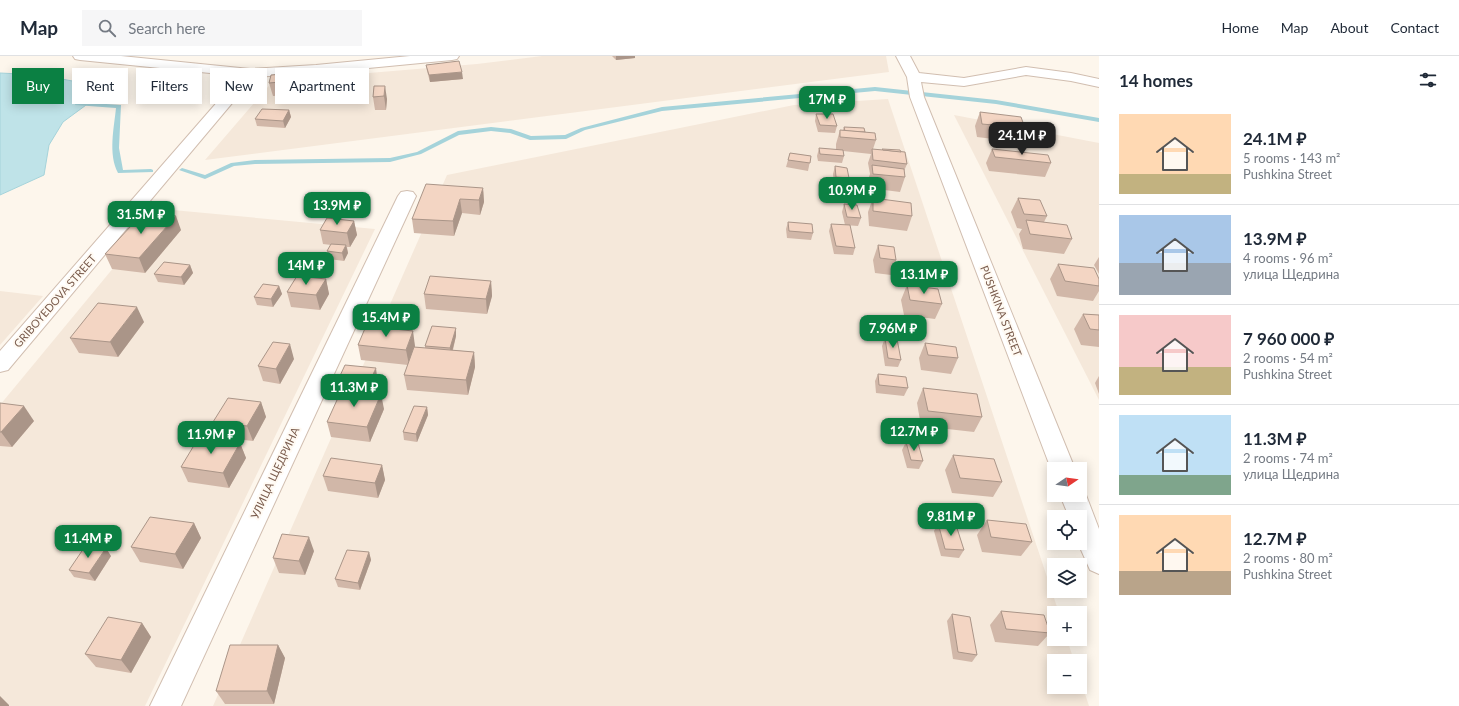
<!DOCTYPE html>
<html lang="en">
<head>
<meta charset="utf-8">
<style>
	body { margin:0; font-family:Lato,sans-serif; background:#f6f6f7; color:#1f2937; height:100vh; display:flex; flex-direction:column; font-size:15px; white-space:nowrap }
	* { box-sizing:border-box; margin:0 }
	p { font-size:13px; color:#747a83 }
	.icon { flex:none; width:22px; height:22px; fill:none; stroke:currentColor; stroke-width:2; stroke-linecap:round; stroke-linejoin:round }
	.map { position:relative; flex:1; overflow:hidden }
	.side { display:flex; flex-direction:column; background:#fff; width:360px }
	.side>* { flex:none }
	.guide { position:absolute; left:12px; top:12px; width:380px; height:36px; display:flex; gap:8px }
	.needle { width:26px; rotate:77deg }
	.controls { position:absolute; left:1047px; top:406px; display:grid; gap:8px }
	.controls a { display:grid; place-items:center; width:40px; height:40px; border-radius:0px; background:#fff; box-shadow:0 2px 10px #0003; font-size:20px }
	.price { position:absolute; translate:-50% -34px; padding:0 9px; border-radius:8px; background:#0b8043; color:#fff; font-size:13px; line-height:26px; filter:drop-shadow(0 1px 2px #0008) }
	.price::after { content:''; position:absolute; left:50%; top:24px; width:12px; height:9px; margin-left:-6px; background:inherit; clip-path:polygon(0 0,100% 0,50% 100%) }
	.price.active { background:#222; color:#fff }
	ul { padding:0; list-style:none }
	li { display:flex; align-items:center; gap:12px; height:100px; padding:0 20px }
	li+li { border-top:1px solid #e0e1e3 }
	li span { display:grid; place-items:center; flex:none; width:112px; height:80px; border-radius:0px; color:#555 }
	li>.icon { margin-inline-start:auto }
	span .icon { width:48px; height:48px; fill:#fffc; stroke-width:1 }
	li b { font-size:17px }
	h2 { display:flex; justify-content:space-between; align-items:center; height:48px; padding:0 20px; font-size:17px }
	.chip { padding:0 14px; border-radius:0px; background:#fff; box-shadow:0 2px 10px #0003; font-size:14px; line-height:36px }
	.chip.active { background:#0b8043; color:#fff }
	header { display:flex; align-items:center; gap:24px; box-sizing:border-box; height:56px; padding:0 20px; background:#fff; border-bottom:1px solid #e0e1e3 }
	header strong { font-size:19px }
	nav { display:flex; gap:22px; margin-inline-start:auto; font-size:14px }
	.search { width:280px; height:36px; background:#f6f6f7; display:flex; align-items:center; gap:10px; box-sizing:border-box; padding:0 14px; border-radius:0px; color:#747a83; font-size:15px }
	main { display:flex; flex:1; min-height:0 }
	.map>svg:first-child { display:block }
</style>
</head>
<body>
<header>
<strong>Map</strong>
<div class="search"><svg class="icon" aria-label="search" viewBox="0 0 24 24"><circle cx="10" cy="10" r="6"/><path d="M15 15l6 6"/></svg>Search here</div>
<nav><a>Home</a><a>Map</a><a>About</a><a>Contact</a></nav>
</header>
<main>
<div class="map">
<svg width="1099" height="650" viewBox="0 0 1099 650">
	<rect width="100%" height="100%" fill="#fdf6ec"/>
	<g fill="#f5e8da">
		<path d="M542 0H886L889 16 205 104 273 25 477 8Z"/>
		<path d="M888 43 1059 557H1054V583H1067L1074 605H1054V631H1080V622L1089 650H213L447 119 794 49Z"/>
		<path d="M954 59 1099 87V344Z"/>
		<path d="M162 153 375 173 145 650H0V349Z"/>
		<path d="M0 235 43 240 0 289Z"/>
	</g>
	<path fill="#bfe3e8" stroke="#a5d3da" d="M0 17 40 19 94 29 97 41 63 66 49 89 44 119 0 139Z"/>
	<g fill="none" stroke-linecap="round" stroke-linejoin="round">
		<g fill="#a5d3da" fill-rule="evenodd">
			<path d="M875 31 996 44 1099 62V66L996 48 875 35 662 55 585 74 566 83 530 84 510 77 491 75 459 79 421 98 390 106 255 108 234 110 205 123 179 114 182 112 205 119 231 107 255 104 390 102 417 96 458 75 491 71 511 73 531 80 565 79 581 72 662 51Z"/>
			<path d="M77 46 121 49 119 92 123 114 151 113 153 114V116L118 117C108 98 114 72 116 52L75 49V47Z"/>
		</g>
		<defs>
			<g id="street">
				<path d="M73 0H121L250 13 316 9 410 0H459L457 3 452 4 316 17 254 21 8 314 0 316V295L240 20 80 4 75 3Z"/>
				<path d="M896 0H910L919 17 964 22 1026 11 1071 17 1099 23V31L1071 25 1026 19 964 30 921 26 924 41 1075 413H1054V419L1051 413 910 41 907 21Z"/>
				<path d="M407 135 413 136 416 140 181 650H150L398 140 401 136Z"/>
				<path d="M1080 431 1086 439 1099 473V518L1090 514 1078 487H1080V461H1069L1060 439H1080Z"/>
			</g>
		</defs>
		<use href="#street" stroke="#d1beb0" stroke-width="2"/>
		<use href="#street" fill="#fff" fill-rule="evenodd"/>
	</g>
	<g fill="#d1b7a8">
		<path d="M612 0H635V2L616 4Z"/>
		<path d="M426 9 463 23 430 26 427 15Z"/>
		<path d="M293 17 296 30 295 39 273 40 269 27Z"/>
		<path d="M374 30 387 43 386 54H375L373 41Z"/>
		<path d="M811 41 836 46 834 53 810 52V48Z"/>
		<path d="M289 54 291 61 285 72 257 70 255 63Z"/>
		<path d="M980 56 1025 72 1019 86 977 81 975 70Z"/>
		<path d="M816 58 837 70 835 77 818 76 815 65Z"/>
		<path d="M844 71 865 76 876 84 873 93 882 94V93L907 108 904 115 905 121 900 136 869 132 868 124 870 118 868 107 871 98 843 95 844 100 842 107 818 105 817 100 819 92 836 94V88L840 74H843Z"/>
		<path d="M992 93 1051 107 1045 121 989 115 986 107Z"/>
		<path d="M790 97 811 100 808 115 786 111Z"/>
		<path d="M835 110 849 122 848 127 868 134 865 142 844 139 846 129 834 128 833 118Z"/>
		<path d="M483 132 484 146 480 159 462 157 454 180 414 177 412 163Z"/>
		<path d="M873 142 912 160 907 175 869 170 868 156Z"/>
		<path d="M1018 142 1047 160 1044 166 1072 183 1064 198 1023 193 1019 178 1022 173 1017 172 1011 156Z"/>
		<path d="M844 148 861 162 858 170 845 169 842 156Z"/>
		<path d="M354 165 357 179 350 191H347L348 197 344 205 329 203 327 195 331 189 323 188 320 174Z"/>
		<path d="M788 166 813 177 811 184 787 182 786 173Z"/>
		<path d="M831 168 855 192 853 199 834 198 829 175Z"/>
		<path d="M181 174 145 217 112 213 105 198Z"/>
		<path d="M878 189 896 204 891 219 875 217 873 204Z"/>
		<path d="M1099 201V218L1094 209Z"/>
		<path d="M1058 208 1099 223V235L1093 245 1057 240 1050 223Z"/>
		<path d="M190 209 193 217 184 229 158 226 154 218Z"/>
		<path d="M326 223 329 238 320 254 291 251 287 236Z"/>
		<path d="M491 225 492 240 487 258 426 253 424 238Z"/>
		<path d="M907 229 942 248 935 263 904 259 901 244Z"/>
		<path d="M279 230 282 238 273 251 257 249 254 241Z"/>
		<path d="M1083 258 1099 259V291L1081 289 1074 273Z"/>
		<path d="M144 266 118 301 79 297 70 282Z"/>
		<path d="M456 280 453 294 474 296 475 311 468 339 407 334 404 319 408 309 361 304 358 289 415 290V291L425 292V290Z"/>
		<path d="M885 282 901 304 898 311 885 310 882 290Z"/>
		<path d="M925 287 958 302 951 318 921 314 919 302Z"/>
		<path d="M294 303 280 328 263 325 258 310Z"/>
		<path d="M878 318 908 332 904 340 876 337 875 325Z"/>
		<path d="M377 320 371 335 340 331 338 324Z"/>
		<path d="M1099 320V338L1095 327Z"/>
		<path d="M923 332 982 361 974 376 921 370 917 347Z"/>
		<path d="M261 346 266 361 253 385 219 381 213 366Z"/>
		<path d="M0 347 34 365 12 391 0 390Z"/>
		<path d="M427 351 428 359 417 386 404 384 403 376Z"/>
		<path d="M384 353 370 386 331 381 327 366Z"/>
		<path d="M906 386 923 405 919 413 907 412 902 394Z"/>
		<path d="M240 387 246 402 229 432 188 426 181 411Z"/>
		<path d="M953 399 1002 426 993 441 952 437 945 414Z"/>
		<path d="M382 409 385 424 378 442 328 435 323 420Z"/>
		<path d="M987 464 1032 486 1021 500 982 496 977 479Z"/>
		<path d="M194 467 201 482 183 513 140 506 131 491Z"/>
		<path d="M938 467 964 494 959 502 941 500 934 475Z"/>
		<path d="M314 495 305 519 279 517 273 502Z"/>
		<path d="M369 496 371 504 360 534 338 531 335 523Z"/>
		<path d="M111 500 95 525 74 521 69 514Z"/>
		<path d="M1001 555 1050 577 1038 590 995 586 990 569Z"/>
		<path d="M952 558 977 599 972 606 953 603 947 565Z"/>
		<path d="M142 567 151 581 131 617 96 611 85 598Z"/>
		<path d="M278 589 285 602 274 648H225L216 635Z"/>
	</g>
	<g fill="#aa9588">
		<path d="M616 0H635V2L616 4Z"/>
		<path d="M462 16 463 23 430 26 429 19Z"/>
		<path d="M293 17 296 30 295 39 292 25Z"/>
		<path d="M385 30 387 43 386 54 384 40Z"/>
		<path d="M289 54 291 61 285 72 283 65Z"/>
		<path d="M483 132 484 146 480 159 479 144Z"/>
		<path d="M460 143 462 157 454 180 453 165Z"/>
		<path d="M176 160 181 174 145 217 139 202Z"/>
		<path d="M354 165 357 179 350 191 347 177Z"/>
		<path d="M346 189 348 197 344 205 342 197Z"/>
		<path d="M190 209 193 217 184 229 181 221Z"/>
		<path d="M326 223 329 238 320 254 316 239Z"/>
		<path d="M491 225 492 240 487 258 486 243Z"/>
		<path d="M279 230 282 238 273 251 271 243Z"/>
		<path d="M137 251 144 266 118 301 110 286Z"/>
		<path d="M456 272V280L451 300 450 292Z"/>
		<path d="M413 275 415 290 409 309 406 294Z"/>
		<path d="M290 288 294 303 280 328 276 313Z"/>
		<path d="M474 296 475 311 468 339 466 324Z"/>
		<path d="M376 312 377 320 371 335 369 327Z"/>
		<path d="M381 338 384 353 370 386 367 371Z"/>
		<path d="M261 346 266 361 253 385 247 370Z"/>
		<path d="M24 350 34 365 12 391 1 376Z"/>
		<path d="M427 351 428 359 417 386 416 378Z"/>
		<path d="M240 387 246 402 229 432 223 417Z"/>
		<path d="M382 409 385 424 378 442 375 427Z"/>
		<path d="M194 467 201 482 183 513 175 498Z"/>
		<path d="M309 481 314 495 305 519 299 505Z"/>
		<path d="M106 492 111 500 95 525 89 517Z"/>
		<path d="M369 496 371 504 360 534 358 527Z"/>
		<path d="M142 567 151 581 131 617 121 604Z"/>
		<path d="M278 589 285 602 274 648 267 635Z"/>
		<path d="M0 640 9 649V650H0Z"/>
	</g>
	<g fill="#f3d5c3" stroke="#aa9588">
		<path d="M459 5 462 16 429 19 426 9Z"/>
		<path d="M293 17 292 25 269 27 271 19Z"/>
		<path d="M374 30H385L384 40 373 41Z"/>
		<path d="M811 41 835 42 836 46 812 45Z"/>
		<path d="M262 53 289 54 283 65 255 63Z"/>
		<path d="M980 56 1021 61 1025 72 982 68Z"/>
		<path d="M816 58H833L837 70 820 69Z"/>
		<path d="M844 71 864 72 865 76 845 75Z"/>
		<path d="M840 74 875 77 876 84 840 81Z"/>
		<path d="M819 92 843 94 844 100 820 98Z"/>
		<path d="M872 93 905 96 907 108 873 104Z"/>
		<path d="M882 93 900 94 901 96 883 94Z"/>
		<path d="M992 93 1048 99 1051 107 995 101Z"/>
		<path d="M790 97 811 100 810 107 788 104Z"/>
		<path d="M872 109 904 113 905 121 873 118Z"/>
		<path d="M835 110 847 112 849 122 836 121Z"/>
		<path d="M846 127 868 130V134L846 131Z"/>
		<path d="M426 128 483 132 479 144 460 143 453 165 412 163Z"/>
		<path d="M873 142 911 147 912 160 873 155Z"/>
		<path d="M1018 142 1040 144 1047 160 1024 158Z"/>
		<path d="M844 148 857 149 861 162 847 161Z"/>
		<path d="M144 156 176 160 139 202 105 198Z"/>
		<path d="M327 162 354 165 347 177 320 174Z"/>
		<path d="M1026 164 1067 169 1072 183 1030 178Z"/>
		<path d="M788 166 812 168 813 177 789 175Z"/>
		<path d="M831 168 850 169 855 192 836 190Z"/>
		<path d="M331 188 346 189 342 197 327 195Z"/>
		<path d="M878 189 894 191 896 204 880 202Z"/>
		<path d="M164 206 190 209 181 221 154 218Z"/>
		<path d="M1058 208 1094 212 1099 223V230L1065 225Z"/>
		<path d="M297 220 326 223 316 239 287 236Z"/>
		<path d="M430 220 491 225 486 243 424 238Z"/>
		<path d="M263 228 279 230 271 243 254 241Z"/>
		<path d="M907 229 938 233 942 248 910 244Z"/>
		<path d="M98 247 137 251 110 286 70 282Z"/>
		<path d="M1083 258 1099 259V274L1090 273Z"/>
		<path d="M366 270 413 275 406 294 358 289Z"/>
		<path d="M432 270 456 272 450 292 425 290Z"/>
		<path d="M885 282 897 283 901 304 888 302Z"/>
		<path d="M273 286 290 288 276 313 258 310Z"/>
		<path d="M925 287 956 291 958 302 928 299Z"/>
		<path d="M414 291 474 296 466 324 404 319Z"/>
		<path d="M345 309 376 312 369 327 338 324Z"/>
		<path d="M878 318 906 321 908 332 879 329Z"/>
		<path d="M923 332 977 338 982 361 928 355Z"/>
		<path d="M342 333 381 338 367 371 327 366Z"/>
		<path d="M228 342 261 346 247 370 213 366Z"/>
		<path d="M0 347 24 350 1 376H0Z"/>
		<path d="M414 350 427 351 416 378 403 376Z"/>
		<path d="M199 381 240 387 223 417 181 411Z"/>
		<path d="M906 386 918 387 923 405 911 404Z"/>
		<path d="M953 399 994 403 1002 426 960 422Z"/>
		<path d="M331 402 382 409 375 427 323 420Z"/>
		<path d="M150 461 194 467 175 498 131 491Z"/>
		<path d="M987 464 1026 468 1032 486 991 481Z"/>
		<path d="M938 467 956 469 964 494 945 493Z"/>
		<path d="M282 478 309 481 299 505 273 502Z"/>
		<path d="M86 489 106 492 89 517 69 514Z"/>
		<path d="M347 494 369 496 358 527 335 523Z"/>
		<path d="M1001 555 1044 559 1050 577 1006 573Z"/>
		<path d="M952 558 970 561 977 599 958 596Z"/>
		<path d="M108 561 142 567 121 604 85 598Z"/>
		<path d="M230 589H278L267 635H216Z"/>
	</g>
	<g text-anchor="middle" stroke-width="4" stroke-linejoin="round" paint-order="stroke">
		<g font-size="11" fill="#7a5c4d" stroke="#fffaf3">
			<text transform="translate(55 245) rotate(-49)" y="4">GRIBOYEDOVA STREET</text>
			<text transform="translate(1001 255) rotate(69)" y="4">PUSHKINA STREET</text>
			<text transform="translate(275 417) rotate(-65)" y="4">УЛИЦА ЩЕДРИНА</text>
		</g>
	</g>
</svg>
<div class="controls">
<a><svg class="needle" viewBox="-14 -14 28 28"><path d="M0-13l5 13h-10z" fill="#e53935"/><path d="M0 13l5-13h-10z" fill="#747a83"/></svg></a>
<a><svg class="icon" aria-label="locate" viewBox="0 0 24 24"><circle cx="12" cy="12" r="6"/><path d="M12 2v4M12 18v4M2 12h4M18 12h4"/></svg></a>
<a><svg class="icon" aria-label="layers" viewBox="0 0 24 24"><path d="M12 4l9 5-9 5-9-5zM3 14l9 5 9-5"/></svg></a>
<a>+</a>
<a>−</a>
</div>
<b class="price" style="left:827px;top:64px">17M ₽</b>
<b class="price active" style="left:1022px;top:100px">24.1M ₽</b>
<b class="price" style="left:852px;top:155px">10.9M ₽</b>
<b class="price" style="left:337px;top:170px">13.9M ₽</b>
<b class="price" style="left:141px;top:179px">31.5M ₽</b>
<b class="price" style="left:306px;top:230px">14M ₽</b>
<b class="price" style="left:924px;top:239px">13.1M ₽</b>
<b class="price" style="left:386px;top:282px">15.4M ₽</b>
<b class="price" style="left:893px;top:293px">7.96M ₽</b>
<b class="price" style="left:354px;top:352px">11.3M ₽</b>
<b class="price" style="left:914px;top:396px">12.7M ₽</b>
<b class="price" style="left:211px;top:399px">11.9M ₽</b>
<b class="price" style="left:951px;top:481px">9.81M ₽</b>
<b class="price" style="left:88px;top:503px">11.4M ₽</b>
<div class="guide">
<a class="chip active">Buy</a>
<a class="chip">Rent</a>
<a class="chip">Filters</a>
<a class="chip">New</a>
<a class="chip">Apartment</a>
</div>
</div>
<section class="side">
<h2>14 homes<svg class="icon" aria-label="filters" viewBox="0 0 24 24"><path d="M4 7h16M4 17h16"/><circle cx="9" cy="7" r="2"/><circle cx="15" cy="17" r="2"/></svg></h2>
<ul>
<li><span style="background:linear-gradient(#ffd9b3 75%,#c2b280 0)"><svg class="icon" aria-label="home" viewBox="0 0 24 24"><path d="M3 11l9-7 9 7M6 9v11h12V9"/></svg></span><div><b>24.1M ₽</b><p>5 rooms · 143 m²</p><p>Pushkina Street</p></div></li>
<li><span style="background:linear-gradient(#a9c7e8 60%,#9aa5b1 0)"><svg class="icon" aria-label="home" viewBox="0 0 24 24"><path d="M3 11l9-7 9 7M6 9v11h12V9"/></svg></span><div><b>13.9M ₽</b><p>4 rooms · 96 m²</p><p>улица Щедрина</p></div></li>
<li><span style="background:linear-gradient(#f6c9c9 65%,#c2b280 0)"><svg class="icon" aria-label="home" viewBox="0 0 24 24"><path d="M3 11l9-7 9 7M6 9v11h12V9"/></svg></span><div><b>7 960 000 ₽</b><p>2 rooms · 54 m²</p><p>Pushkina Street</p></div></li>
<li><span style="background:linear-gradient(#bfe0f5 75%,#7fa58c 0)"><svg class="icon" aria-label="home" viewBox="0 0 24 24"><path d="M3 11l9-7 9 7M6 9v11h12V9"/></svg></span><div><b>11.3M ₽</b><p>2 rooms · 74 m²</p><p>улица Щедрина</p></div></li>
<li><span style="background:linear-gradient(#ffd9b3 70%,#b9a48a 0)"><svg class="icon" aria-label="home" viewBox="0 0 24 24"><path d="M3 11l9-7 9 7M6 9v11h12V9"/></svg></span><div><b>12.7M ₽</b><p>2 rooms · 80 m²</p><p>Pushkina Street</p></div></li>
</ul>
</section>
</main>
</body>
</html>
